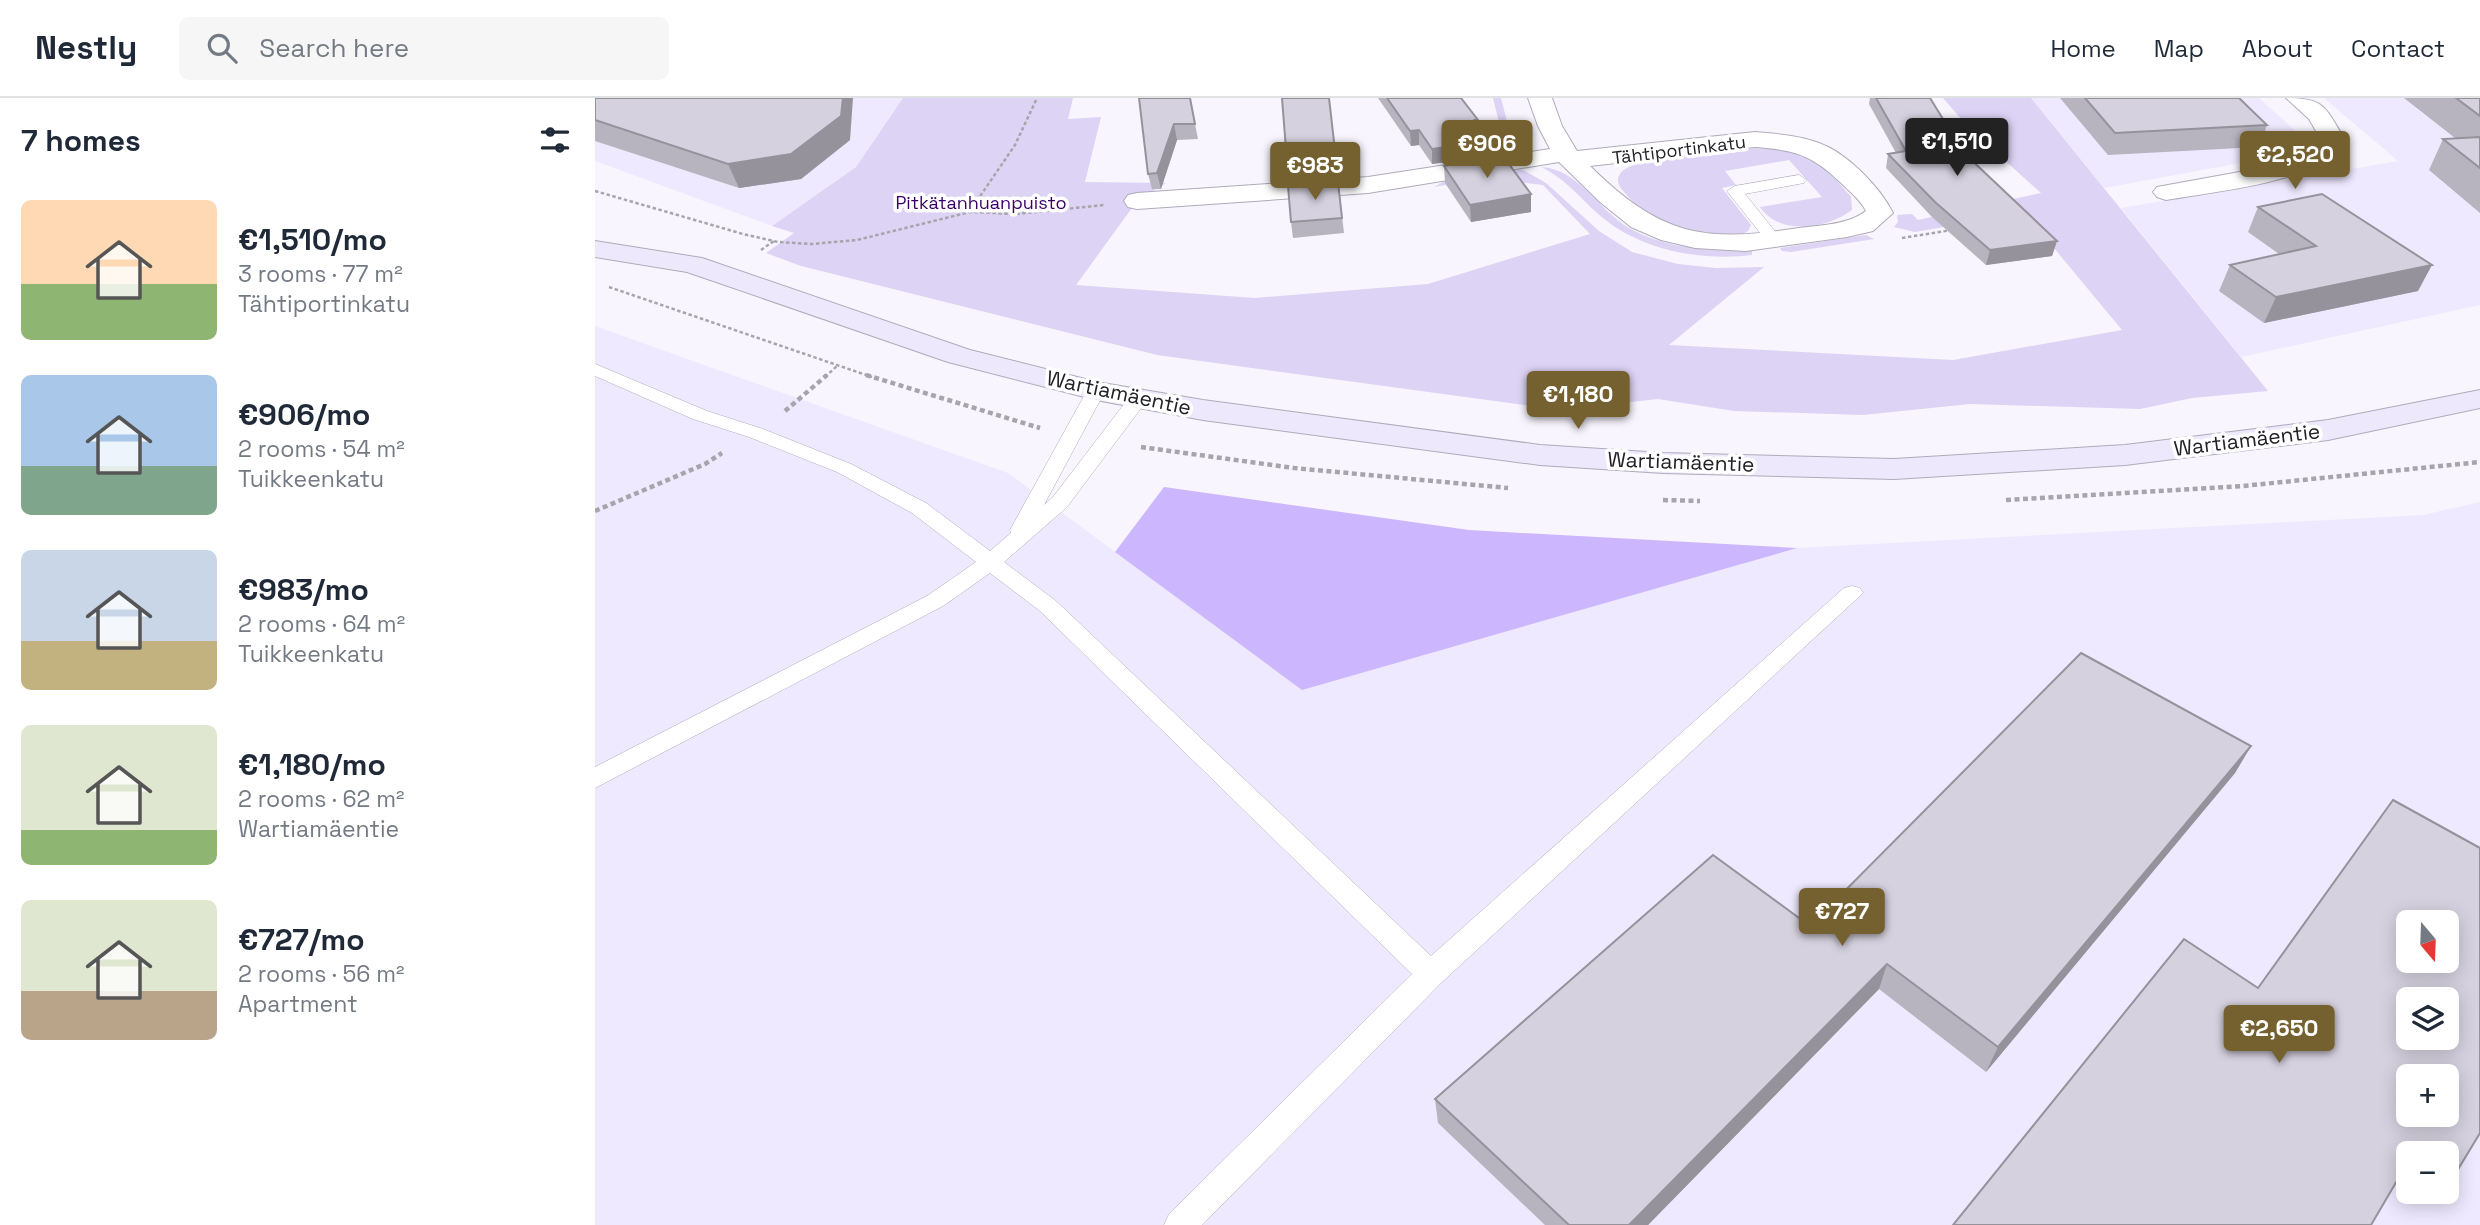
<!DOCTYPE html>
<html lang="en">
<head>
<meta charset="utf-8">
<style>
	body { margin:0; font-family:"Space Grotesk",sans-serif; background:#f6f6f7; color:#1f2937; height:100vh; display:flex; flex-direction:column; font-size:26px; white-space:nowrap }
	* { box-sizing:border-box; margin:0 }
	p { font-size:23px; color:#747a83 }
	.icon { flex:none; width:38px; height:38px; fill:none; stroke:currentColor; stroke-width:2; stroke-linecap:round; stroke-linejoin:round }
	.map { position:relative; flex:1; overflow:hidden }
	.drawer { display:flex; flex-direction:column; background:#fff; width:595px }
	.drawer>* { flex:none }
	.needle { width:46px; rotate:161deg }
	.controls { position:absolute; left:1801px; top:812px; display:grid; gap:14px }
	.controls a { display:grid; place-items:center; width:63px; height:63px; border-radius:10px; background:#fff; box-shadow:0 4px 18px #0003; font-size:35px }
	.price { position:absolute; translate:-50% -60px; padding:0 16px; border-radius:7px; background:#756130; color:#fff; font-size:23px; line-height:46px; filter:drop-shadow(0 2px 4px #0008) }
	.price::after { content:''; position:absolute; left:50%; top:42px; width:21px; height:16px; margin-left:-10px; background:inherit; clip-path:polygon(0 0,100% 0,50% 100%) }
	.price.on { background:#222; color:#fff }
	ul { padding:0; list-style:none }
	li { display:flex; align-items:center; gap:21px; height:175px; padding:0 21px }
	li span { display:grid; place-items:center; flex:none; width:196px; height:140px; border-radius:10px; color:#555 }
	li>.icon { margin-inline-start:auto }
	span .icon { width:84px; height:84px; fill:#fffc; stroke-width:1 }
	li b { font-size:30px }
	h2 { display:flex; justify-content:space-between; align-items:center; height:84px; padding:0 21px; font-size:30px }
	header { display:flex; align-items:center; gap:42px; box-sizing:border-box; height:98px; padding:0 35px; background:#fff; border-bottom:2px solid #e0e1e3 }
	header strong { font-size:33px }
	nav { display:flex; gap:38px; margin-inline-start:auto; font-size:24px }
	.search { width:490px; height:63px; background:#f6f6f7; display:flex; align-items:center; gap:18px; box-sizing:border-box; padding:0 24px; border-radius:10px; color:#747a83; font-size:26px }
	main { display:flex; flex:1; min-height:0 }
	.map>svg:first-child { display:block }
</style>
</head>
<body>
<header>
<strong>Nestly</strong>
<div class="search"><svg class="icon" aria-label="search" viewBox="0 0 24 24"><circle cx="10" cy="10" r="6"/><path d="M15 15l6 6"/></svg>Search here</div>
<nav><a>Home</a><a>Map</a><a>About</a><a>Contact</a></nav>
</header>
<main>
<section class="drawer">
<h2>7 homes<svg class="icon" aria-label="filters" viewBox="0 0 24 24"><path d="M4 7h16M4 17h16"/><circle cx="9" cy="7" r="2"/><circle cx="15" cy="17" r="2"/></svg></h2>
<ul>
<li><span style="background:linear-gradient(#ffd9b3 60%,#8fb573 0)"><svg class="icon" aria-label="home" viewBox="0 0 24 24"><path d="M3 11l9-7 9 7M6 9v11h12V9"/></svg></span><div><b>€1,510/mo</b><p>3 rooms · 77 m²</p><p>Tähtiportinkatu</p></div></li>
<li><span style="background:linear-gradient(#a9c7e8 65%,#7fa58c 0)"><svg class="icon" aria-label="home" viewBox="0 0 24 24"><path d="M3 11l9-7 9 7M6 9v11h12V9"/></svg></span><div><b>€906/mo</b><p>2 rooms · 54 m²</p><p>Tuikkeenkatu</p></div></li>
<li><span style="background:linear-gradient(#c9d6e8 65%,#c2b280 0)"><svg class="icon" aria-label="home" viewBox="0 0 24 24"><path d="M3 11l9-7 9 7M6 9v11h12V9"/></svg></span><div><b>€983/mo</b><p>2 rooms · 64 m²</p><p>Tuikkeenkatu</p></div></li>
<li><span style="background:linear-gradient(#dfe7d0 75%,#8fb573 0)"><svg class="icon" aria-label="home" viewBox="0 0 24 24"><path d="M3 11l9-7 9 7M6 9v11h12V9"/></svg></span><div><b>€1,180/mo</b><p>2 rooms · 62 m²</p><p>Wartiamäentie</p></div></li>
<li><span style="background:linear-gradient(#dfe7d0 65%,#b9a48a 0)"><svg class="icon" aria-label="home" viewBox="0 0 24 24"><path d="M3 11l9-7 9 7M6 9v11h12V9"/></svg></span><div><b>€727/mo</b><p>2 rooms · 56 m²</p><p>Apartment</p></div></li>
</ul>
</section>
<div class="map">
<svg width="1885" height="1127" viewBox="0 0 1885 1127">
	<rect width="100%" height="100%" fill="#f8f5fe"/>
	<g fill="#efe9ff" fill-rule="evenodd">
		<path d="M0 0H308L261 69 177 128 0 63Z"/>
		<path d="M1436 0H1664L1708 40 1694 54 1662 62 1509 90Z"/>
		<path d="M1729 0H1885V207L1646 259 1526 110 1803 63Z"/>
		<path d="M0 228 413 375 707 591 1202 450 1828 417 1885 404V1127H0ZM1813 824H1852V863H1813ZM1813 901H1852V940H1813ZM1813 978H1852V1017H1813ZM1813 1055H1852V1094H1813Z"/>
	</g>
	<g fill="#ddd3f5">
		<path d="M308 0H478L473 21 506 19 490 84 571 85 542 103 481 187 660 200 833 186 995 136 948 87 892 80 839 89 850 83 920 71 928 72 951 85 1004 133 1037 154 1083 166 1121 170 1169 169 1074 247 1358 262 1527 232 1444 132 1395 121 1320 134 1299 129 1303 124 1302 117 1317 116 1323 122 1446 95 1374 30 1348 0H1436L1673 293 1597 300 1545 311 1375 306 1268 317 1139 313 1063 301 965 312 562 257 206 168 171 155 199 135 177 128 261 69Z"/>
		<path d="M898 0H906L917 43 912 58 859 65 855 63 886 58 909 45Z"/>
		<path d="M1182 50C1218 56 1234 72 1256 99L1257 112C1232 131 1184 138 1165 109L1227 99 1194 62 1130 73 1141 87 1127 90 1156 127 1153 133 1148 136C1107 139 1058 129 1030 95 1025 90 1020 83 1025 76 1038 55 1156 50 1182 50Z"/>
		<path d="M946 69C984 71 1003 112 1034 130 1071 151 1115 153 1157 152V157C1107 163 1048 153 1008 120 987 103 972 81 946 69Z"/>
		<path d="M1271 137 1279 141 1196 154 1187 153 1185 150Z"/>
	</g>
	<path fill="#ccb6fd" d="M569 389 874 432 1202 450 707 592 520 454Z"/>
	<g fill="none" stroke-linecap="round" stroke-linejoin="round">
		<defs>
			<g id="lane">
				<path d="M1204 77 1212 82 1209 85 1150 96 1187 142 1179 147 1173 145 1132 93 1140 88Z"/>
				<path d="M0 266 112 313 168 331 256 366 331 405 395 453 416 435 415 432 494 289 501 287 510 293 449 407 458 399 536 297H550L552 301 550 305 472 409 409 464 461 503 836 858 1249 490 1257 488 1265 490 1268 495 846 885 607 1127H569L574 1116 817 876 445 513 395 475 348 508 0 690V669L332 498 381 464 317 415 242 374 154 339 98 321 0 278Z"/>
			</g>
			<g id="street">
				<path d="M933 0H957L967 28 982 53 1160 34C1181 36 1203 37 1224 45 1252 55 1285 89 1298 115L1278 133 1252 139 1151 153 1100 150 1066 142 1036 129 1005 104 964 64 773 95 542 111 533 109 529 103 533 97 542 95 773 79 955 51 943 28ZM1160 49C1199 52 1216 56 1245 84 1254 93 1265 101 1271 113 1252 127 1227 127 1204 130 1108 145 1066 138 995 68Z"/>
				<path d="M1691 0C1730 0 1730 9 1749 40L1742 59C1689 87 1629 92 1571 102L1562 99 1558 94 1562 89 1672 69 1722 50 1725 40 1714 21Z"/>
			</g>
			<path id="secondary" d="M0 143 107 160 375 252 502 284 608 302 945 347 1068 355 1299 361 1530 347 1733 322 1885 292V310L1733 342 1530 367 1299 381 1068 375 945 367 608 322 501 302 353 264 92 174 0 159Z"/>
		</defs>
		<use href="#lane" stroke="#afabb9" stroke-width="1"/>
		<use href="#street" stroke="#afabb9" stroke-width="2"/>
		<use href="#secondary" stroke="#afabb9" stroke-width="2"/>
		<g stroke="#a7a5ac" stroke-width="2.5" stroke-dasharray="3.5 2.5" stroke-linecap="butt">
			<path d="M0 93 148 136 183 144 217 146 262 142 375 114 421 116 509 107"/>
			<path d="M375 113 420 47 442 0"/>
			<path d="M1307 140 1357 132"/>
			<path d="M166 152 179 143"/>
			<path d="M14 189 277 279"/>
			<path d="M230 279 242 268"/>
		</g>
		<g stroke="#a7a5ac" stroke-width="4.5" stroke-dasharray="5 3.5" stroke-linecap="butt">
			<path d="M271 277 445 330"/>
			<path d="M190 313 232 277"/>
			<path d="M546 349 699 370 913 390"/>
			<path d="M1068 402 1105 403"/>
			<path d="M1411 402 1648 388 1885 364"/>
			<path d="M0 413 110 366 127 355"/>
		</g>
		<use href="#lane" fill="#fff" fill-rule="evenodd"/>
		<use href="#street" fill="#fff" fill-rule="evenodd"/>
		<use href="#secondary" fill="#eee8fc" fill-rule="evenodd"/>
	</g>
	<g fill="#b7b4c0" fill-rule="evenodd">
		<path d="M0 0 255 42 206 81 144 90 0 43Z"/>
		<path d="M544 0H595L603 41 582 42 566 91H557L553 76Z"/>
		<path d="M734 0 743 78 694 82 692 64Z"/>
		<path d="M783 0H866L883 22V26L895 43V58L837 66 824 47 816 48Z"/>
		<path d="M1275 0H1335L1369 55 1462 143 1457 158 1391 167 1337 119 1291 70 1293 56 1301 55 1274 6Z"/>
		<path d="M1465 0H1644L1672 27 1664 49 1513 57Z"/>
		<path d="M1809 0H1885V115L1834 72 1848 41 1860 40Z"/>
		<path d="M849 68 936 96V114L876 124 850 85Z"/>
		<path d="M743 84 749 135 698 140 696 124Z"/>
		<path d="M1663 109 1823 193 1669 225 1624 193 1635 167 1684 156 1653 134Z"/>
		<path d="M1656 648 1640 675 1391 974 1284 891 1053 1127H950L843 1025 840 1001 1215 828Z"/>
		<path d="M1798 702 1885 750V1035L1862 1073 1852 1083V1055H1813V1069L1811 1067 1776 1127H1358L1589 841 1663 890ZM1813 824H1852V863H1813ZM1813 901H1852V940H1813ZM1813 978H1852V1017H1813Z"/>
	</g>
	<g fill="#95929c">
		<path d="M248 0H258L255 42 206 81 144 90 133 66Z"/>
		<path d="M579 26 582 42 566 91 562 75Z"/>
		<path d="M824 32V47L816 48 815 33Z"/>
		<path d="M895 43V58L837 66V51Z"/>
		<path d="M936 96V114L876 124 875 107Z"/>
		<path d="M1462 143 1457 158 1391 167 1395 152Z"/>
		<path d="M1837 167 1823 193 1669 225 1681 199Z"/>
		<path d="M1656 648 1640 675 1391 974 1403 949Z"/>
		<path d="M1292 866 1284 891 1053 1127H1034Z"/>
	</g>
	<g fill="#d5d1df" stroke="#95929c" stroke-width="2" fill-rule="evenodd">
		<path d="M0 0H248L246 18 196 56 133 66 0 22Z"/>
		<path d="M544 0H595L600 26H579L562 75 553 76Z"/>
		<path d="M687 0H734L741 61 692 64Z"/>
		<path d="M792 0H866L883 22H880L895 43 837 51 824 32 815 33Z"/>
		<path d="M1281 0H1335L1369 55 1462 143 1395 152 1340 104 1293 56 1311 53Z"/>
		<path d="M1490 0H1644L1672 27 1520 35Z"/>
		<path d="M1861 0H1885V18Z"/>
		<path d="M1885 39V70L1848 41Z"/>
		<path d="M908 58 936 96 875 107 849 68Z"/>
		<path d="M743 84 747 120 696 124 693 88Z"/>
		<path d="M1727 96 1837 167 1681 199 1635 167 1721 148 1663 109Z"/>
		<path d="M1486 555 1656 648 1403 949 1292 866 1034 1127H974L840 1001 1118 757 1215 828Z"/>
		<path d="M1798 702 1885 750V1035L1862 1073 1852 1066V1055H1836L1823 1047 1818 1055H1813V1064L1776 1127H1358L1589 841 1663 890ZM1813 824H1852V863H1813ZM1813 901H1852V940H1813ZM1813 978H1852V1017H1813Z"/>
	</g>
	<g text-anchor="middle" stroke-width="7" stroke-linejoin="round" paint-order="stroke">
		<g font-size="18" fill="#222126" stroke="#fff">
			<text transform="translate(1084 52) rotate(-7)" y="6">Tähtiportinkatu</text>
		</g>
		<g font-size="18" fill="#370069" stroke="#fff">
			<text x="386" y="111">Pitkätanhuanpuisto</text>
		</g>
		<g font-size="21" fill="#222126" stroke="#fff">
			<text transform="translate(524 295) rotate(12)" y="7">Wartiamäentie</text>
			<text transform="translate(1652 342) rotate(-7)" y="7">Wartiamäentie</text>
			<text transform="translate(1086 364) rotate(2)" y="7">Wartiamäentie</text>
		</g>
	</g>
</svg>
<div class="controls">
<a><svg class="needle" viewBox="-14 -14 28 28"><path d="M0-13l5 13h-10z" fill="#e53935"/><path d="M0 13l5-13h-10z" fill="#747a83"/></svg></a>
<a><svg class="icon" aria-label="layers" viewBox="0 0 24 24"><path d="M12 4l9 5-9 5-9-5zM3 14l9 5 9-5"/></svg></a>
<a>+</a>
<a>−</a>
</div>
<b class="price on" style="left:1362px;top:80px">€1,510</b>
<b class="price" style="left:892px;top:82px">€906</b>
<b class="price" style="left:1700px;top:93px">€2,520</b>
<b class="price" style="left:720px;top:104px">€983</b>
<b class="price" style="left:983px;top:333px">€1,180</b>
<b class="price" style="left:1247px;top:850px">€727</b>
<b class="price" style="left:1684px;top:967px">€2,650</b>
</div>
</main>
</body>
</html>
